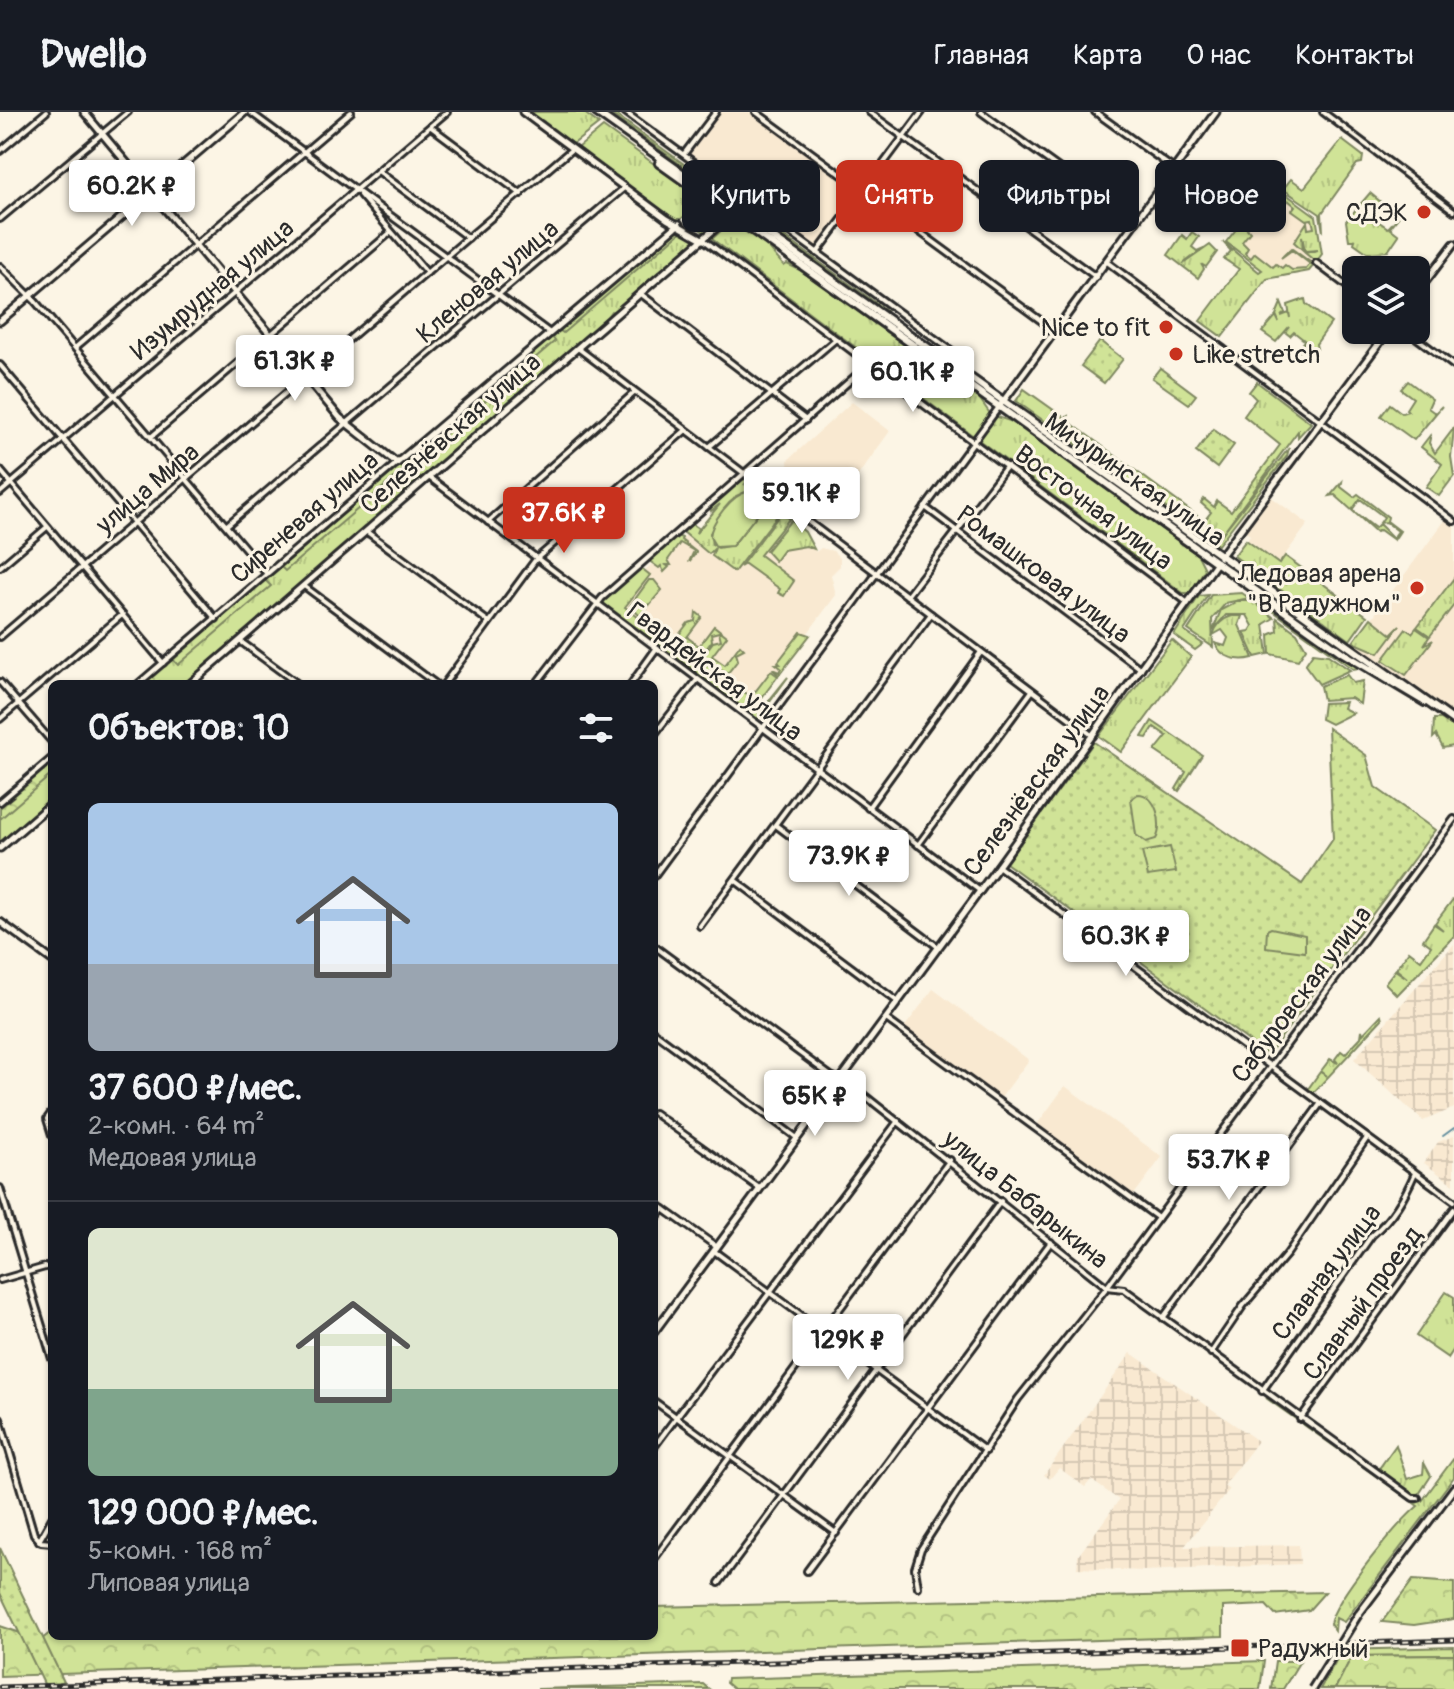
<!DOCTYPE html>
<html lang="ru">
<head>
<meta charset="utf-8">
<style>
	body { margin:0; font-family:Pangolin,sans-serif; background:#20242c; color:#f1f3f6; height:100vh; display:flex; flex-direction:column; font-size:30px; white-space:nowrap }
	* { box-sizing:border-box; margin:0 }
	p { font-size:26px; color:#9ea1a6 }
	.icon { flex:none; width:44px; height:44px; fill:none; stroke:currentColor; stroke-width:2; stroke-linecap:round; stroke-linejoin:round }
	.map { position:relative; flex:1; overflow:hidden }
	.panel { position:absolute; left:48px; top:568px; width:610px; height:960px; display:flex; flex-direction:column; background:#171b24; border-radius:12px; box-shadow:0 2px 6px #0004 }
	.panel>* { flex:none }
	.banner { position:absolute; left:682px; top:48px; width:652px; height:72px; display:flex; gap:16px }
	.buttons { position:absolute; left:1342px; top:144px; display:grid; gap:16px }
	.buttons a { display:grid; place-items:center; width:88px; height:88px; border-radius:12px; background:#171b24; box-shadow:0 2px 6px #0004; font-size:40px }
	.price { position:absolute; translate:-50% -68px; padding:0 18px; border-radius:8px; background:#fff; color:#222; font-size:26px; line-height:52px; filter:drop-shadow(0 2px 4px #0008) }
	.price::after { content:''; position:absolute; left:50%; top:48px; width:24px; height:18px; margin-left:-12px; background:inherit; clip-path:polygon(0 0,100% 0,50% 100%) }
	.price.current { background:#c8321e; color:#fff }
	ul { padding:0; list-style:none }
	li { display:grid; align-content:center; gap:16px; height:424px; padding:0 40px }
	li+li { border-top:2px solid #363941 }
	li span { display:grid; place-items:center; height:248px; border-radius:12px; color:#555 }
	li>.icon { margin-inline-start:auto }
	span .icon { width:144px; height:144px; fill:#fffc; stroke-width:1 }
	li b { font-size:34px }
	h2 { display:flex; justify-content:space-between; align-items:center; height:96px; padding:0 40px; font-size:34px }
	.chip { padding:0 28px; border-radius:12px; background:#171b24; box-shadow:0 2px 6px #0004; font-size:28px; line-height:72px }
	.chip.current { background:#c8321e; color:#fff }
	header { display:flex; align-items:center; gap:48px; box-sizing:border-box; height:112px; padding:0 40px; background:#171b24; border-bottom:2px solid #363941 }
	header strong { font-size:38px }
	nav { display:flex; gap:44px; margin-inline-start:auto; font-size:28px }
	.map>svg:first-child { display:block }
</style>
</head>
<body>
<header>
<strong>Dwello</strong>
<nav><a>Главная</a><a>Карта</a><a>О нас</a><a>Контакты</a></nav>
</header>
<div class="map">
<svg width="1454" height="1577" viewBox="0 0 1454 1577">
	<defs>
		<pattern id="industrial-grid" width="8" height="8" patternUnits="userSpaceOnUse" patternTransform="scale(2)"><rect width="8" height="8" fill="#f9e9d1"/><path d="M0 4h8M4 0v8" fill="none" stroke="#d6c8b4"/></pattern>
		<pattern id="grass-tufts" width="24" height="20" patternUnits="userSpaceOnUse" patternTransform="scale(2)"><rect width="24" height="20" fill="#d0e397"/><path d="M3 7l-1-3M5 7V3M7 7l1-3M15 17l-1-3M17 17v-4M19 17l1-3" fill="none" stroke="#b3c382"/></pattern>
		<pattern id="forest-crowns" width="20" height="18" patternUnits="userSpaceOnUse" patternTransform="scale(2)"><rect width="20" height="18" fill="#d0e397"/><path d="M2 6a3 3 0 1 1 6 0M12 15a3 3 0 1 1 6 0" fill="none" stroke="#b3c382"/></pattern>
		<pattern id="park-dots" width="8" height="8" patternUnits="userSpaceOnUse" patternTransform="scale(2)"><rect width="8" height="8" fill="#d0e397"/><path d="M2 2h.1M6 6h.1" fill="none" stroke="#b3c382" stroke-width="1.8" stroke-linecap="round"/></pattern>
	</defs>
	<rect width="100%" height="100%" fill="#fcf5e5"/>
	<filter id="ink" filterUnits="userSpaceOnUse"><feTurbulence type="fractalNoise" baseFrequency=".0125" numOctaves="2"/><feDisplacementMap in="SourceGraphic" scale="16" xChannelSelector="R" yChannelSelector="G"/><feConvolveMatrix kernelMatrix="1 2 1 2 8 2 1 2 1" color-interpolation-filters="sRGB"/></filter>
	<g filter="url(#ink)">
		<g fill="#f9e9d1">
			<path d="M718 0H750L860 79 818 136 689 44 690 37Z"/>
			<path d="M1271 71 1316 104 1322 142 1309 159 1271 164 1226 130Z"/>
			<path d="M852 290 890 319 833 398 789 365 788 348Z"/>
			<path d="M743 373 805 420 816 440 821 436 833 439 840 446V454L831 463 836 483 753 595 610 488 692 418 696 421 712 400Z"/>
			<path d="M1270 384 1308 412 1279 451 1247 428 1250 423 1244 419Z"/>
			<path d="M1446 407 1454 414V604L1352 533Z"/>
			<path d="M933 877 1029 948 1000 987 904 916Z"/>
			<path d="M1065 974 1162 1045 1133 1084 1036 1014Z"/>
		</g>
		<g fill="url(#industrial-grid)">
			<path d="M1454 832V996L1423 1009 1354 947Z"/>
			<path d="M1454 1024V1073L1424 1051 1438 1030Z"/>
			<path d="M1131 1241 1258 1329 1224 1374 1229 1378 1184 1435 1299 1433 1300 1452 1144 1459 1077 1456 1078 1444 1119 1388 1091 1368 1085 1375 1059 1356 1050 1367 1044 1363Z"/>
		</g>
		<g fill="url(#grass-tufts)" stroke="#7e8761" stroke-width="2" fill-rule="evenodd">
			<path d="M527 0H583L599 12 572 33Z"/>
			<path d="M608 0H612L887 199 877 195Z"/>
			<path d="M603 15 704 88 680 108 669 105 580 39 579 35Z"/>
			<path d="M1342 28 1363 44 1362 51 1357 52 1322 101 1323 120 1320 102 1283 77 1291 67 1304 76Z"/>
			<path d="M1224 62 1232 69 1231 74 1250 83 1241 97 1232 94 1230 97 1237 99 1236 104 1207 85Z"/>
			<path d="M1271 71 1316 104 1322 142 1316 150 1305 141 1318 138 1305 139 1302 124 1303 138 1294 130 1307 110 1308 117 1314 116 1312 107 1306 108 1292 98 1295 94 1288 88 1285 93 1276 86 1273 90 1269 88 1264 102 1252 96Z"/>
			<path d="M1370 81 1382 91 1372 105 1388 116 1400 103 1390 116 1399 123 1388 139 1368 141 1354 131 1355 128H1349L1346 109Z"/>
			<path d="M708 91 717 97 720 106 706 121 686 109Z"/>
			<path d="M1250 100 1251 104 1242 111 1250 120 1242 130 1248 136 1245 141 1251 146 1255 141 1273 155 1276 152 1282 156 1285 153 1292 158 1306 157 1310 152 1292 138 1281 146 1291 136 1314 153 1309 159 1267 167 1222 225 1200 209 1239 157 1224 147 1231 139 1223 130 1259 160 1262 158 1226 130Z"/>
			<path d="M736 114 766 133 784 154 787 152 800 158 934 254 915 280 712 127 725 115Z"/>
			<path d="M679 115 697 129 616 200 611 199 604 209 184 572H142Z"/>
			<path d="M1192 120 1199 125 1192 135 1197 139 1204 136 1183 152 1210 133 1217 140 1206 155 1201 152 1204 157 1198 166 1168 143 1182 123 1187 127Z"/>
			<path d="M1305 187 1306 192 1331 211 1316 232 1317 237 1300 239 1306 229 1298 239 1304 228 1294 220 1290 224 1285 220 1289 215 1276 230 1262 220 1276 204 1279 210 1276 203 1281 191 1285 201 1281 204 1289 201 1290 206 1288 193Z"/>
			<path d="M935 255 979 286 991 303 1013 310 1198 443 1205 457 1190 481H1183L916 281Z"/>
			<path d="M1408 269 1432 287 1428 296 1435 301 1442 294 1414 328 1381 304 1390 292 1402 301 1408 299 1406 297 1413 286 1401 277Z"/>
			<path d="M1257 270 1311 311 1298 325V319L1218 427 1289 336 1287 344 1218 433 1016 289 1024 277 1065 306 1068 304V309L1204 409 1211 400 1201 391 1204 387 1214 395 1217 389 1231 399 1280 333 1244 304 1256 287 1249 280Z"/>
			<path d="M1017 292 1215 433 1207 430Z"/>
			<path d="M1454 316 1451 345 1454 364 1439 384 1426 375 1442 352 1421 335 1431 322 1429 331 1435 341Z"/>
			<path d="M743 367 748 368 744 373 749 369 791 401 790 406 746 374 780 400 734 460 712 444 715 436 709 442 682 419 692 412 698 416 696 421 720 392 711 399 710 394ZM745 380 754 383 759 400 733 433 718 436 712 432 710 421 736 384Z"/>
			<path d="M1342 370 1341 375 1354 385 1358 382 1388 405 1387 409 1400 419 1394 428 1380 418 1376 420 1335 383 1330 384ZM1360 387 1384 405 1380 411 1386 410 1398 419 1393 426 1379 412 1375 416 1352 398Z"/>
			<path d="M781 401 789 407 760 443 794 469 784 484 778 481 780 477 745 452 740 455Z"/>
			<path d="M791 408 805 420 814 437 806 434 783 438 775 449 766 439Z"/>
			<path d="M677 424 682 426 681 428 696 440V441L689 450 694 439 680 431 668 448 671 453H666L669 455 664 460 661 454 659 456 648 448Z"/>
			<path d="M1246 428 1279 452 1285 444 1367 504 1350 528 1234 444Z"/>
			<path d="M640 455 650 463 625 495 639 506 644 505 712 556 709 561 714 557 751 585 771 559 778 564 754 596 759 601 788 565 756 609 602 494 604 486Z"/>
			<path d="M1454 466V493L1430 524 1417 515Z"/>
			<path d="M1242 481 1249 486 1226 491 1212 507 1213 535 1188 518 1211 483Z"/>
			<path d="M1208 483 1184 519 1203 532 1195 538 1174 523 1199 484Z"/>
			<path d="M1238 489H1253L1274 506 1264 512 1268 542 1255 545 1244 520 1250 519 1253 514 1247 503H1226L1213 518 1221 498Z"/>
			<path d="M1262 491 1274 497 1359 556 1353 557Z"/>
			<path d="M696 500 702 505 687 525 699 534 714 514 727 524 712 544 725 553 740 533 744 537 736 541 738 548 727 562 703 543 713 530 721 528 719 520 711 522 712 529 702 542 678 524 688 511 695 509Z"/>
			<path d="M1232 504H1242L1239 513 1253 546C1238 550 1221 546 1215 531L1225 534 1228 526 1222 518 1213 523C1216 513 1222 507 1232 504Z"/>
			<path d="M1277 506 1297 521 1306 536 1298 548 1270 542 1269 523 1278 519Z"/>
			<path d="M1371 506 1391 522 1400 513 1379 541 1353 530Z"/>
			<path d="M1416 516 1429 525 1424 533 1433 528 1406 563 1383 548 1406 517 1412 521Z"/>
			<path d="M801 520 810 523 779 563 772 557 779 560 781 556 776 552H780L778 550Z"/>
			<path d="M1172 528 1191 545 1121 640 1099 624Z"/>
			<path d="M1313 541 1328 543 1350 558 1319 572 1305 553Z"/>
			<path d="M1347 563 1353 571 1363 569 1360 592 1351 586 1323 588 1320 574Z"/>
			<path d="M1345 590 1343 596 1353 601 1331 612 1321 607 1323 591Z"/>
			<path d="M1434 607H1441L1454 615V634L1443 636 1436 623 1433 626Z"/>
			<path d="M1152 609 1202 643 1179 679 1176 677 1186 660 1155 639 1167 624 1154 615 1147 626 1142 625Z"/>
			<path d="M52 649V686L0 731V693Z"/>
			<path d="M1454 786V824L1397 883 1385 871 1395 858 1407 866 1396 857 1409 839 1421 848 1431 834 1423 828 1434 812 1443 818 1435 811Z"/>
			<path d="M1381 903 1382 907 1313 981 1445 1078 1309 980 1308 977 1320 960 1327 964 1321 959 1330 947 1338 951 1335 947 1341 939 1345 942 1361 925 1362 918 1363 922Z"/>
			<path d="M1446 1180 1454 1185V1237L1448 1246 1416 1224Z"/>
			<path d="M1266 1286 1416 1391 1422 1389 1454 1346V1365L1344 1510 1336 1506 1335 1519 1330 1512C1335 1486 1398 1411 1418 1394Z"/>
			<path d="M1396 1333 1407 1367 1423 1362 1424 1351 1431 1364 1417 1385 1378 1358Z"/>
			<path d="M1454 1535V1543L1352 1544 1335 1577H1320L1342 1538Z"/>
		</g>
		<g fill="url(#forest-crowns)" stroke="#7e8761" stroke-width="2">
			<path d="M678 116 683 118 563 221 559 218Z"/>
			<path d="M552 225 555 229 285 459 281 455Z"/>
			<path d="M265 468 271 474 178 553 173 548Z"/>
			<path d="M52 651V662L0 707V696Z"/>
			<path d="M1413 1468 1454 1471V1507L1414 1513 1382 1510Z"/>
			<path d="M1325 1480 1309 1498 1275 1503 1266 1493 1223 1495V1524L0 1564V1514L41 1528 52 1519V1524H654V1495Z"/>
			<path d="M1454 1543V1577H1335L1352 1544Z"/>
			<path d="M1264 1549 1260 1577H733L726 1571 727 1567Z"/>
			<path d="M1275 1549H1300L1283 1577H1271Z"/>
			<path d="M703 1572 709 1577H537Z"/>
		</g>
		<g fill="url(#park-dots)" stroke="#7e8761" stroke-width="2">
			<path d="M1100 229 1123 247 1104 271 1081 254Z"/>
			<path d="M1160 256 1196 283 1189 292 1152 266Z"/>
			<path d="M1213 317 1234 333 1217 356 1196 340Z"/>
			<path d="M1328 616 1366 643 1375 675 1435 718 1268 943 1006 751 1094 630 1302 772 1333 727Z"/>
			<path d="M0 1436 64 1570 46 1576 0 1481Z"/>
		</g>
		<g fill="#d0e397" stroke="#7e8761" stroke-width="2">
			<path d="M748 380 758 388 759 400 732 434 716 435 710 425C711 410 732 382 748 380Z"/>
			<path d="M649 468H654L662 478 640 504 630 494Z"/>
			<path d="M1138 682C1156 682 1164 712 1156 727L1146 730 1136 723 1131 687Z"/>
			<path d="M1170 735 1176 760 1148 764 1142 740Z"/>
			<path d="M1271 816 1305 823V840L1266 835 1267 818Z"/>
		</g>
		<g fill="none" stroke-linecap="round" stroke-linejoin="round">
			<path stroke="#65909f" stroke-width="2" d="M1443 1024 1454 1016"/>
			<defs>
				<g id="minor">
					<path d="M250 0 550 221"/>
					<path d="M625 0 959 244 963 253 961 257"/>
					<path d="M756 0 1055 219"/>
					<path d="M869 0 1096 165"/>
					<path d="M981 0 1135 111"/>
					<path d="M1095 0 1174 57"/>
					<path d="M1323 0 1454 99"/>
					<path d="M431 15 521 82"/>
					<path d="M0 39 46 0"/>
					<path d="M684 42 716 0"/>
					<path d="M378 59 468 126"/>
					<path d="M360 83 427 161"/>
					<path d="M0 107 128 0"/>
					<path d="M704 128 1188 491"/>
					<path d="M817 141 922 0"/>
					<path d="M1107 150 1454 409"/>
					<path d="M1316 151 1356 181"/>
					<path d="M0 154 34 188 267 462"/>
					<path d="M641 182 806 308"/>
					<path d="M1406 218 1454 254"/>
					<path d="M76 235 351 0"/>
					<path d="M579 237 1093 624"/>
					<path d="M0 253 216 507"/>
					<path d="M151 325 391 120"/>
					<path d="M709 335 836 227"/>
					<path d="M0 358 163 551"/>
					<path d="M430 366 980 779"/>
					<path d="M0 381 447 0"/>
					<path d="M925 395 1141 557"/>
					<path d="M488 410 635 280"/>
					<path d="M227 413 624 76"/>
					<path d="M367 420 489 510"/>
					<path d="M0 455 47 415"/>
					<path d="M304 474 436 572"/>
					<path d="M907 484 1007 354"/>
					<path d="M0 525 572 37"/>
					<path d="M240 529 298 572"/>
					<path d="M0 570 52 630"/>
					<path d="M138 572 397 351"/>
					<path d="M444 572 536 447 686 318"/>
					<path d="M536 572 602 486 869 252"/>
					<path d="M631 572 656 537"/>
					<path d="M0 607 122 503"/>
					<path d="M654 623 697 568"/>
					<path d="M0 690 52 646"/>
					<path d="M868 696 981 540"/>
					<path d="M777 714 938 835"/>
					<path d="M918 733 1032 579"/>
					<path d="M998 754 1454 1089"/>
					<path d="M654 764 999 295"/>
					<path d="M736 769 898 890"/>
					<path d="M700 814 931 502"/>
					<path d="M654 834 831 964 850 972 1107 1175 1124 1177 1413 1386H1418"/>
					<path d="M886 907 1158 1106"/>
					<path d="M654 920 797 1026"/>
					<path d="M52 1000 47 1007 52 1023"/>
					<path d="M654 1001 759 1076"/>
					<path d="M0 1076 52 1247"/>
					<path d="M654 1090 717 1135"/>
					<path d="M654 1109 664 1097"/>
					<path d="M714 1139 986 1339"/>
					<path d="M0 1168 52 1153"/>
					<path d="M1163 1206 1321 991"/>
					<path d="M1211 1241 1243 1194 1287 1142 1367 1026"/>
					<path d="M1262 1279 1372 1123C1393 1106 1405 1084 1415 1061"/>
					<path d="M654 1289 836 1421"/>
					<path d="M0 1307 34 1422 41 1430 52 1431"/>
					<path d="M1300 1307 1454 1097"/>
					<path d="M654 1335 898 1009"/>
					<path d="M39 1429 52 1406"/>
					<path d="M654 1447 950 1048"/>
					<path d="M807 1459 1051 1130"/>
					<path d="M719 1471 1001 1089"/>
					<path d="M918 1475 915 1456 921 1437 1018 1287 1107 1175 1454 707"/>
				</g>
				<g id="tertiary">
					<path d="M84 0 340 306 397 351 679 112"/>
					<path d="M523 0 667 107 704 128"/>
					<path d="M0 209 245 0"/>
					<path d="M190 572 733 101"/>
					<path d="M0 736 52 691"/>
					<path d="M0 810 52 848"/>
					<path d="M654 1220 994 760 1217 450"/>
				</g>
				<g id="secondary">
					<path d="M1416 182 1454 132"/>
					<path d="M999 295 1216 0"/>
					<path d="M1220 445 1389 218"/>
					<path d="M1358 1503 1454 1376"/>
				</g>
				<g id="primary">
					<path d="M596 0 1454 609"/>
					<path d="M659 51 1343 541 1425 590"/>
				</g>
			</defs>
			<use href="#minor" stroke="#2b2b2b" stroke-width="10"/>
			<use href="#tertiary" stroke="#2b2b2b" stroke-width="11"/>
			<use href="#secondary" stroke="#2b2b2b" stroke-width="11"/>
			<use href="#primary" stroke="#2b2b2b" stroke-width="12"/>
			<use href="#minor" stroke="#fcf5e5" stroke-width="4"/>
			<use href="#tertiary" stroke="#fcf5e5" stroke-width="5"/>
			<use href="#secondary" stroke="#fcf5e5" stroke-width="5"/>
			<use href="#primary" stroke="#fcf5e5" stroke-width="6"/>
			<defs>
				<path id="rail" d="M0 1575 1454 1528"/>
			</defs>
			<use href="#rail" stroke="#2b2b2b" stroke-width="5"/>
			<use href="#rail" stroke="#fcf5e5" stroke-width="2" stroke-dasharray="6" stroke-linecap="butt"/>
			<defs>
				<path id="secondary-bridge" d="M1312 1577 1358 1503"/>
			</defs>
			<use href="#secondary-bridge" stroke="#2b2b2b" stroke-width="11" stroke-linecap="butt"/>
			<use href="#secondary-bridge" stroke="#fcf5e5" stroke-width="5"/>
		</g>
	</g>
	<g fill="#c8321e" stroke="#fcf5e5" stroke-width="3">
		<circle cx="1424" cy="100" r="8"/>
		<circle cx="1166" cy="215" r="8"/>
		<circle cx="1176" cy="242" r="8"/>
		<circle cx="1417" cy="476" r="8"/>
		<rect x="1230" y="1526" width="20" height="20" rx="4"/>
	</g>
	<g text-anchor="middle" stroke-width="6" stroke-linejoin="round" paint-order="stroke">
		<g font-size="26" fill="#2b2b2b" stroke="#fcf5e5" text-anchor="end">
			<text x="1408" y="109">СДЭК</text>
			<text x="1150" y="224">Nice to fit</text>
			<text x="1192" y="251" text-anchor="start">Like stretch</text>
			<text x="1401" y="470">Ледовая арена<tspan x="1401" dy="30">"В Радужном"</tspan></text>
			<text x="1258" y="1545" text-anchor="start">Радужный</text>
		</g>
		<g font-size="26" fill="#2b2b2b" stroke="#fcf5e5">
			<text transform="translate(487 169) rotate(-40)" y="9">Кленовая улица</text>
			<text transform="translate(212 177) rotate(-40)" y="9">Изумрудная улица</text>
			<text transform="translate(450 321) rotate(-41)" y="9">Селезнёвская улица</text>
			<text transform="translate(1135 367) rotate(35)" y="9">Мичуринская улица</text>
			<text transform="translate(147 376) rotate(-40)" y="9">улица Мира</text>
			<text transform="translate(1094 395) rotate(37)" y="9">Восточная улица</text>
			<text transform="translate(304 405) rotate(-41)" y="9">Сиреневая улица</text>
			<text transform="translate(1044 462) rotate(37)" y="9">Ромашковая улица</text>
			<text transform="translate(715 559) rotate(37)" y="9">Гвардейская улица</text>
			<text transform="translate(1036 668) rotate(-54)" y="9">Селезнёвская улица</text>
			<text transform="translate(1301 882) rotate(-53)" y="9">Сабуровская улица</text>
			<text transform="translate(1026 1087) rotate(39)" y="9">улица Бабарыкина</text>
			<text transform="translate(1326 1160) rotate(-53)" y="9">Славная улица</text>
			<text transform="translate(1362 1191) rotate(-54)" y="9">Славный проезд</text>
		</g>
	</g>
</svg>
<div class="buttons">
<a><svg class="icon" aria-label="layers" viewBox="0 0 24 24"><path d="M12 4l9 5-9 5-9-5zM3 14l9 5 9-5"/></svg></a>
</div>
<b class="price" style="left:132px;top:116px">60.2K ₽</b>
<b class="price" style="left:295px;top:291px">61.3K ₽</b>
<b class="price" style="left:913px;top:302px">60.1K ₽</b>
<b class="price" style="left:802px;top:423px">59.1K ₽</b>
<b class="price current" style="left:564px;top:443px">37.6K ₽</b>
<b class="price" style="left:849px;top:786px">73.9K ₽</b>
<b class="price" style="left:1126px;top:866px">60.3K ₽</b>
<b class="price" style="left:815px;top:1026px">65K ₽</b>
<b class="price" style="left:1229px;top:1090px">53.7K ₽</b>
<b class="price" style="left:848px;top:1270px">129K ₽</b>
<div class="banner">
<a class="chip">Купить</a>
<a class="chip current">Снять</a>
<a class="chip">Фильтры</a>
<a class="chip">Новое</a>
</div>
<section class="panel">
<h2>Объектов: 10<svg class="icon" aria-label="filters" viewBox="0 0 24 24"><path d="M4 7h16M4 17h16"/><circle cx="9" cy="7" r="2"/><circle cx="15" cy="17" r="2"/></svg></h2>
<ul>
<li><span style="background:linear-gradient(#a9c7e8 65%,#9aa5b1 0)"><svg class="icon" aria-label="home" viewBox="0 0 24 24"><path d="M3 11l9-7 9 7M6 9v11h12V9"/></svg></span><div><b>37 600 ₽/мес.</b><p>2-комн. · 64 m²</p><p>Медовая улица</p></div></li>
<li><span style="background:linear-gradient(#dfe7d0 65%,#7fa58c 0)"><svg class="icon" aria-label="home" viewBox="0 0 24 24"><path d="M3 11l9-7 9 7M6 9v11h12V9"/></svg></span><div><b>129 000 ₽/мес.</b><p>5-комн. · 168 m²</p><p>Липовая улица</p></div></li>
</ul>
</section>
</div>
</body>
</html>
